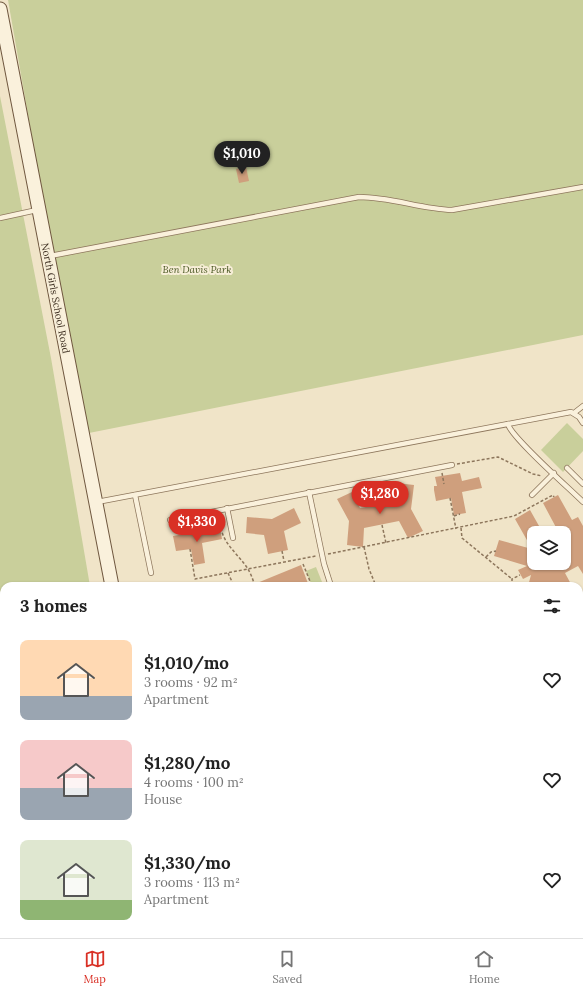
<!DOCTYPE html>
<html lang="en">
<head>
<meta charset="utf-8">
<style>
	body { margin:0; font-family:Lora,serif; background:#f2f2f2; color:#222; height:100vh; display:flex; flex-direction:column; font-size:15px; white-space:nowrap }
	* { box-sizing:border-box; margin:0 }
	p { font-size:13px; color:#767676 }
	.icon { flex:none; width:22px; height:22px; fill:none; stroke:currentColor; stroke-width:2; stroke-linecap:round; stroke-linejoin:round }
	.map { position:relative; flex:1; overflow:hidden }
	.sheet { position:absolute; left:0px; top:582px; width:583px; height:356px; display:flex; flex-direction:column; background:#fff; border-radius:12px 12px 0 0; box-shadow:0 1px 3px #0004 }
	.sheet>* { flex:none }
	.tools { position:absolute; left:527px; top:526px; display:grid; gap:8px }
	.tools a { display:grid; place-items:center; width:44px; height:44px; border-radius:8px; background:#fff; box-shadow:0 1px 3px #0004; font-size:20px }
	.price { position:absolute; translate:-50% -34px; padding:0 9px; border-radius:14px; background:#d93025; color:#fff; font-size:13px; line-height:26px; filter:drop-shadow(0 1px 2px #0008) }
	.price::after { content:''; position:absolute; left:50%; top:24px; width:12px; height:9px; margin-left:-6px; background:inherit; clip-path:polygon(0 0,100% 0,50% 100%) }
	.price.current { background:#222; color:#fff }
	ul { padding:0; list-style:none }
	li { display:flex; align-items:center; gap:12px; height:100px; padding:0 20px }
	li span { display:grid; place-items:center; flex:none; width:112px; height:80px; border-radius:8px; color:#555 }
	li>.icon { margin-inline-start:auto }
	span .icon { width:48px; height:48px; fill:#fffc; stroke-width:1 }
	li b { font-size:17px }
	h2 { display:flex; justify-content:space-between; align-items:center; height:48px; padding:0 20px; font-size:17px }
	.tab-bar { display:flex; justify-content:space-around; align-items:center; height:56px; border-top:1px solid #e0e0e0; background:#fff; font-size:11px; color:#767676 }
	.tab-bar a { display:grid; justify-items:center; gap:2px }
	.tab-bar .current { color:#d93025 }
	.map>svg:first-child { display:block }
</style>
</head>
<body>
<div class="map">
<svg width="583" height="938" viewBox="0 0 583 938">
	<rect width="100%" height="100%" fill="#f0e4c8"/>
	<g fill="#c9cf9b">
		<path d="M8 0H583V335L89 433 35 155Z"/>
		<path d="M0 96 51 358 90 586H4V607H0Z"/>
		<path d="M567 423 583 439V451L563 472 541 450Z"/>
		<path d="M316 567 322 582 312 586 306 571Z"/>
		<rect x="0" y="841" width="4" height="61"/>
		<path d="M583 847V900L579 902V850Z"/>
		<path d="M432 934H535L536 938H425Z"/>
	</g>
	<g fill="none" stroke-linecap="round" stroke-linejoin="round">
		<g stroke="#6f938a" stroke-width="2.5">
			<path d="M579 864 583 862"/>
			<path d="M452 938 458 934"/>
		</g>
	</g>
	<g fill="#cf9f7d">
		<path d="M246 167 249 181 239 183 236 169Z"/>
		<path d="M460 473 462 481 479 477 482 488 462 492 466 513 454 515 451 498 436 501 434 490V486H437L435 477Z"/>
		<path d="M397 483 414 485 411 509 423 531 408 538 399 521 364 528 363 547 347 545 349 521 337 499 352 492 360 508 396 502Z"/>
		<path d="M558 495 572 520 578 517 583 526V574L578 566 565 573 572 586H528L531 575 523 579 518 570 527 566 494 556 499 540 532 549 515 519 530 510 543 533H534V563H564V533H559L543 503Z"/>
		<path d="M294 508 301 523 284 531 288 550 268 554 264 535 246 533 247 517 272 519Z"/>
		<path d="M220 528 222 539 202 543 205 563 194 565 191 549 176 551 173 536Z"/>
		<path d="M301 565 309 586H250Z"/>
	</g>
	<g fill="none" stroke-linecap="round" stroke-linejoin="round">
		<defs>
			<g id="service">
				<path d="M0 218 37 210"/>
				<path d="M50 256 359 197C391 197 421 209 452 210L583 187"/>
				<path d="M574 413 583 406"/>
				<path d="M508 424C510 436 570 489 583 502"/>
				<path d="M567 468 583 484"/>
				<path d="M309 492 324 564 331 586"/>
				<path d="M135 495 151 573"/>
				<path d="M532 495 554 473"/>
				<path d="M97 502 571 412 579 417 583 423"/>
				<path d="M227 508 233 538"/>
				<path d="M170 520 452 465"/>
				<path d="M579 704 583 702"/>
				<path d="M579 842 583 840"/>
			</g>
			<path id="minor" d="M0 625H4"/>
			<g id="secondary">
				<path d="M0 9 112 586"/>
				<path d="M180 934 181 938"/>
			</g>
		</defs>
		<use href="#service" stroke="#8d765c" stroke-width="6"/>
		<use href="#minor" stroke="#8d765c" stroke-width="11"/>
		<use href="#secondary" stroke="#6f573f" stroke-width="15"/>
		<g stroke="#8d765c" stroke-width="1.5" stroke-dasharray="3 2" stroke-linecap="butt">
			<path d="M457 464 498 457 533 474 542 476"/>
			<path d="M442 473 444 484"/>
			<path d="M450 498 456 529"/>
			<path d="M454 516 460 514"/>
			<path d="M222 518C216 539 238 553 248 569 251 574 253 580 255 586"/>
			<path d="M382 525 386 543"/>
			<path d="M461 528 462 538 512 579"/>
			<path d="M364 547 369 569 376 586"/>
			<path d="M190 549 195 579 316 556"/>
			<path d="M282 551 284 561"/>
			<path d="M328 554 514 516 553 495 554 497"/>
			<path d="M486 557 491 552 496 551"/>
			<path d="M303 564 312 586"/>
			<path d="M228 573 234 586"/>
			<path d="M512 586V579L520 575"/>
			<path d="M579 623 583 621"/>
		</g>
		<use href="#service" stroke="#faf1dc" stroke-width="4.5"/>
		<use href="#minor" stroke="#faf1dc" stroke-width="9"/>
		<use href="#secondary" stroke="#faf1dc" stroke-width="13"/>
	</g>
	<g text-anchor="middle" stroke-width="4" stroke-linejoin="round" paint-order="stroke">
		<g font-size="10" font-style="italic" fill="#4d5a26" stroke="#f7eed8">
			<text x="197" y="273">Ben Davis Park</text>
		</g>
		<g font-size="10" fill="#3d2e20" stroke="#f7eed8">
			<text transform="translate(56 298) rotate(79)" y="4">North Girls School Road</text>
		</g>
	</g>
</svg>
<div class="tools">
<a><svg class="icon" aria-label="layers" viewBox="0 0 24 24"><path d="M12 4l9 5-9 5-9-5zM3 14l9 5 9-5"/></svg></a>
</div>
<b class="price current" style="left:242px;top:175px">$1,010</b>
<b class="price" style="left:380px;top:515px">$1,280</b>
<b class="price" style="left:197px;top:543px">$1,330</b>
<section class="sheet">
<h2>3 homes<svg class="icon" aria-label="filters" viewBox="0 0 24 24"><path d="M4 7h16M4 17h16"/><circle cx="9" cy="7" r="2"/><circle cx="15" cy="17" r="2"/></svg></h2>
<ul>
<li><span style="background:linear-gradient(#ffd9b3 70%,#9aa5b1 0)"><svg class="icon" aria-label="home" viewBox="0 0 24 24"><path d="M3 11l9-7 9 7M6 9v11h12V9"/></svg></span><div><b>$1,010/mo</b><p>3 rooms · 92 m²</p><p>Apartment</p></div><svg class="icon" aria-label="heart" viewBox="0 0 24 24"><path d="M12 20l-8-8c-3-5 5-10 8-4 3-6 11-1 8 4z"/></svg></li>
<li><span style="background:linear-gradient(#f6c9c9 60%,#9aa5b1 0)"><svg class="icon" aria-label="home" viewBox="0 0 24 24"><path d="M3 11l9-7 9 7M6 9v11h12V9"/></svg></span><div><b>$1,280/mo</b><p>4 rooms · 100 m²</p><p>House</p></div><svg class="icon" aria-label="heart" viewBox="0 0 24 24"><path d="M12 20l-8-8c-3-5 5-10 8-4 3-6 11-1 8 4z"/></svg></li>
<li><span style="background:linear-gradient(#dfe7d0 75%,#8fb573 0)"><svg class="icon" aria-label="home" viewBox="0 0 24 24"><path d="M3 11l9-7 9 7M6 9v11h12V9"/></svg></span><div><b>$1,330/mo</b><p>3 rooms · 113 m²</p><p>Apartment</p></div><svg class="icon" aria-label="heart" viewBox="0 0 24 24"><path d="M12 20l-8-8c-3-5 5-10 8-4 3-6 11-1 8 4z"/></svg></li>
</ul>
</section>
</div>
<nav class="tab-bar">
<a class="current"><svg class="icon" aria-label="map" viewBox="0 0 24 24"><path d="M3 6l6-2 6 2 6-2v14l-6 2-6-2-6 2zM9 4v14M15 6v14"/></svg>Map</a>
<a><svg class="icon" aria-label="saved" viewBox="0 0 24 24"><path d="M7 4h10v16l-5-4-5 4z"/></svg>Saved</a>
<a><svg class="icon" aria-label="home" viewBox="0 0 24 24"><path d="M3 11l9-7 9 7M6 9v11h12V9"/></svg>Home</a>
</nav>
</body>
</html>
